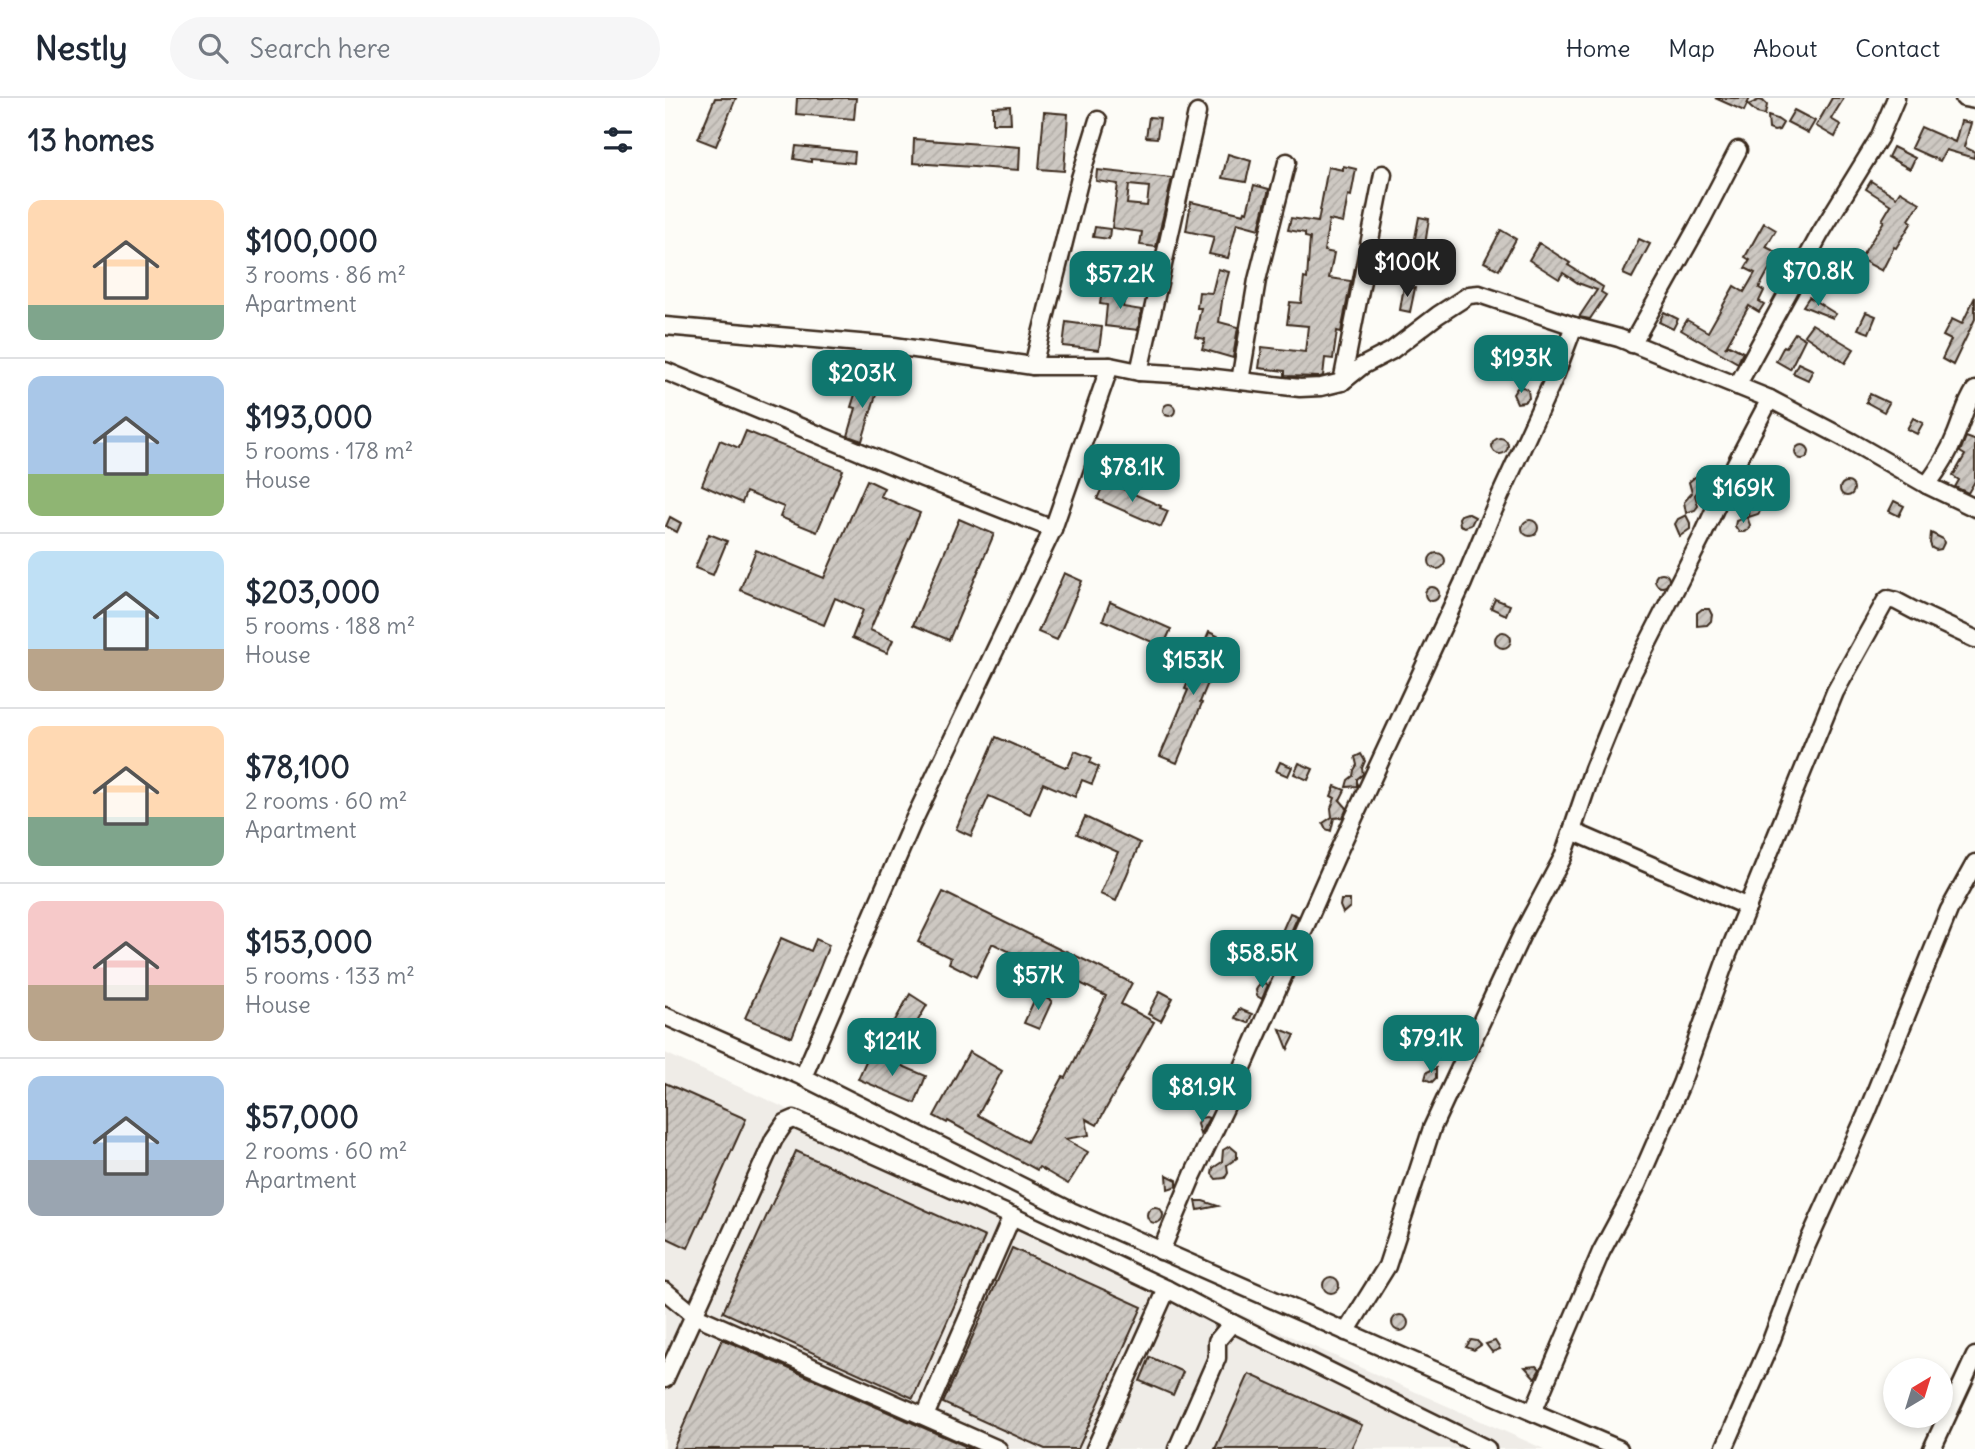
<!DOCTYPE html>
<html lang="en">
<head>
<meta charset="utf-8">
<style>
	body { margin:0; font-family:Delius,sans-serif; background:#f6f6f7; color:#1f2937; height:100vh; display:flex; flex-direction:column; font-size:26px; white-space:nowrap }
	* { box-sizing:border-box; margin:0 }
	p { font-size:23px; color:#747a83 }
	.icon { flex:none; width:38px; height:38px; fill:none; stroke:currentColor; stroke-width:2; stroke-linecap:round; stroke-linejoin:round }
	.map { position:relative; flex:1; overflow:hidden }
	.sheet { display:flex; flex-direction:column; background:#fff; width:665px }
	.sheet>* { flex:none }
	.needle { width:46px; rotate:38deg }
	.fabs { position:absolute; left:1218px; top:1260px; display:grid; gap:14px }
	.fabs a { display:grid; place-items:center; width:70px; height:70px; border-radius:50%; background:#fff; box-shadow:0 4px 10px #0003; font-size:35px }
	.price { position:absolute; translate:-50% -60px; padding:0 16px; border-radius:14px; background:#0f766e; color:#fff; font-size:23px; line-height:46px; filter:drop-shadow(0 2px 4px #0008) }
	.price::after { content:''; position:absolute; left:50%; top:42px; width:21px; height:16px; margin-left:-10px; background:inherit; clip-path:polygon(0 0,100% 0,50% 100%) }
	.price.selected { background:#222; color:#fff }
	ul { padding:0; list-style:none }
	li { display:flex; align-items:center; gap:21px; height:175px; padding:0 28px }
	li+li { border-top:2px solid #e0e1e3 }
	li span { display:grid; place-items:center; flex:none; width:196px; height:140px; border-radius:14px; color:#555 }
	li>.icon { margin-inline-start:auto }
	span .icon { width:84px; height:84px; fill:#fffc; stroke-width:1 }
	li b { font-size:30px }
	h2 { display:flex; justify-content:space-between; align-items:center; height:84px; padding:0 28px; font-size:30px }
	header { display:flex; align-items:center; gap:42px; box-sizing:border-box; height:98px; padding:0 35px; background:#fff; border-bottom:2px solid #e0e1e3 }
	header strong { font-size:33px }
	nav { display:flex; gap:38px; margin-inline-start:auto; font-size:24px }
	.search { width:490px; height:63px; background:#f6f6f7; display:flex; align-items:center; gap:18px; box-sizing:border-box; padding:0 24px; border-radius:38px; color:#747a83; font-size:26px }
	main { display:flex; flex:1; min-height:0 }
	.map>svg:first-child { display:block }
</style>
</head>
<body>
<header>
<strong>Nestly</strong>
<div class="search"><svg class="icon" aria-label="search" viewBox="0 0 24 24"><circle cx="10" cy="10" r="6"/><path d="M15 15l6 6"/></svg>Search here</div>
<nav><a>Home</a><a>Map</a><a>About</a><a>Contact</a></nav>
</header>
<main>
<section class="sheet">
<h2>13 homes<svg class="icon" aria-label="filters" viewBox="0 0 24 24"><path d="M4 7h16M4 17h16"/><circle cx="9" cy="7" r="2"/><circle cx="15" cy="17" r="2"/></svg></h2>
<ul>
<li><span style="background:linear-gradient(#ffd9b3 75%,#7fa58c 0)"><svg class="icon" aria-label="home" viewBox="0 0 24 24"><path d="M3 11l9-7 9 7M6 9v11h12V9"/></svg></span><div><b>$100,000</b><p>3 rooms · 86 m²</p><p>Apartment</p></div></li>
<li><span style="background:linear-gradient(#a9c7e8 70%,#8fb573 0)"><svg class="icon" aria-label="home" viewBox="0 0 24 24"><path d="M3 11l9-7 9 7M6 9v11h12V9"/></svg></span><div><b>$193,000</b><p>5 rooms · 178 m²</p><p>House</p></div></li>
<li><span style="background:linear-gradient(#bfe0f5 70%,#b9a48a 0)"><svg class="icon" aria-label="home" viewBox="0 0 24 24"><path d="M3 11l9-7 9 7M6 9v11h12V9"/></svg></span><div><b>$203,000</b><p>5 rooms · 188 m²</p><p>House</p></div></li>
<li><span style="background:linear-gradient(#ffd9b3 65%,#7fa58c 0)"><svg class="icon" aria-label="home" viewBox="0 0 24 24"><path d="M3 11l9-7 9 7M6 9v11h12V9"/></svg></span><div><b>$78,100</b><p>2 rooms · 60 m²</p><p>Apartment</p></div></li>
<li><span style="background:linear-gradient(#f6c9c9 60%,#b9a48a 0)"><svg class="icon" aria-label="home" viewBox="0 0 24 24"><path d="M3 11l9-7 9 7M6 9v11h12V9"/></svg></span><div><b>$153,000</b><p>5 rooms · 133 m²</p><p>House</p></div></li>
<li><span style="background:linear-gradient(#a9c7e8 60%,#9aa5b1 0)"><svg class="icon" aria-label="home" viewBox="0 0 24 24"><path d="M3 11l9-7 9 7M6 9v11h12V9"/></svg></span><div><b>$57,000</b><p>2 rooms · 60 m²</p><p>Apartment</p></div></li>
</ul>
</section>
<div class="map">
<svg width="1310" height="1351" viewBox="0 0 1310 1351">
	<defs>
		<pattern id="building-hatch" width="6" height="6" patternUnits="userSpaceOnUse" patternTransform="scale(1.75)"><rect width="6" height="6" fill="#cdc8c2"/><path d="M-1 1l2-2M0 6l6-6M5 7l2-2" fill="none" stroke="#b1aca6"/></pattern>
	</defs>
	<rect width="100%" height="100%" fill="#fdfcf7"/>
	<filter id="ink" filterUnits="userSpaceOnUse"><feTurbulence type="fractalNoise" baseFrequency=".0143" numOctaves="2"/><feDisplacementMap in="SourceGraphic" scale="14" xChannelSelector="R" yChannelSelector="G"/><feConvolveMatrix kernelMatrix="1 2 1 2 8 2 1 2 1" color-interpolation-filters="sRGB"/></filter>
	<g filter="url(#ink)">
		<path fill="#efece7" d="M0 955 379 1129 879 1351H0Z"/>
		<g fill="url(#building-hatch)" stroke="#3b2a1e" stroke-width="2" fill-rule="evenodd">
			<path d="M50 0H71L51 48 33 41Z"/>
			<path d="M132 0H191L189 21 131 16Z"/>
			<path d="M1050 0H1085L1079 13Z"/>
			<path d="M1167 0H1179L1166 21 1176 27 1170 39 1151 28Z"/>
			<path d="M1094 2 1098 3 1102 7 1100 17 1092 15 1083 7Z"/>
			<path d="M345 8 346 25H328V9Z"/>
			<path d="M1129 12 1150 23 1143 35 1122 24Z"/>
			<path d="M379 14 403 16 399 73 374 71Z"/>
			<path d="M1103 18 1112 21 1118 25 1114 32 1109 33 1104 31Z"/>
			<path d="M484 19 495 20 492 40 481 39Z"/>
			<path d="M1296 23 1306 25 1299 49 1310 54 1309 60 1281 52 1275 63 1246 50 1256 29 1290 44Z"/>
			<path d="M249 41 355 49 354 72 248 65Z"/>
			<path d="M131 48 190 54 189 65 146 61V64L129 61Z"/>
			<path d="M1228 49 1250 60 1245 71 1223 59Z"/>
			<path d="M563 56 586 63 581 84 557 80Z"/>
			<path d="M678 68 691 71 686 98 683 97 678 125 664 122 659 153 669 155 664 180 686 183 676 234 672 233 668 261 660 260 658 278 655 279 620 278V273L594 270 597 249 640 254 643 228 622 226 625 204 636 205 639 180 642 181 645 140 640 139V135L623 132 626 120 653 124 663 69 678 72Z"/>
			<path d="M432 72 507 80 491 149 475 147 477 134 447 130 453 86 431 83ZM464 87 484 89 482 108 462 106Z"/>
			<path d="M1206 83 1231 99 1235 93 1255 105 1244 122 1247 124 1231 150 1229 149 1217 173 1195 161 1219 123 1217 122 1226 107 1201 91Z"/>
			<path d="M589 87 604 91 594 131 572 125 563 160 544 156 549 139 521 133 526 104 579 116 580 113 582 114Z"/>
			<path d="M754 119 764 121 759 153 767 155 764 172 747 168 749 156H747Z"/>
			<path d="M1099 125 1111 132 1101 149 1113 155 1094 190 1099 193 1094 203 1099 206 1094 214 1084 208 1060 250 1064 247 1078 254 1073 265 1016 232 1022 222 1043 234 1069 188 1079 194 1090 175 1080 170 1085 162 1080 159Z"/>
			<path d="M430 129 445 131 444 141 428 139Z"/>
			<path d="M836 132 851 141 834 172 819 164Z"/>
			<path d="M974 141 985 146 967 180 958 176Z"/>
			<path d="M874 145 905 165 903 167 938 189 936 194 941 197 925 221 914 219 932 192 913 185 898 175 894 181 864 162Z"/>
			<path d="M553 171 564 174 558 196 554 224 573 229 568 260 537 251 540 241 530 239 536 210H532L534 194 547 195Z"/>
			<path d="M739 188 750 190 745 214 735 212Z"/>
			<path d="M448 190 461 192 458 209 477 212 473 232 440 228 442 207 435 206 437 192 448 194Z"/>
			<path d="M1144 199 1171 216 1168 220 1138 208Z"/>
			<path d="M1310 199V221L1288 267 1277 261 1286 242 1278 238 1287 221 1297 226Z"/>
			<path d="M999 214 1013 221 1008 231 994 224Z"/>
			<path d="M1201 214 1211 218 1204 235 1193 231Z"/>
			<path d="M401 224 437 229 434 252 398 248Z"/>
			<path d="M1147 226 1189 251 1180 265 1139 237Z"/>
			<path d="M1130 235 1140 241 1125 271 1111 263 1119 248 1121 249Z"/>
			<path d="M1133 265 1148 272 1143 282 1128 275Z"/>
			<path d="M194 284 213 290 197 343 183 338 191 310 186 309Z"/>
			<path d="M858 289 863 292 864 300 859 304 852 305 848 296 852 290Z"/>
			<path d="M1205 296 1224 305 1219 314 1201 304Z"/>
			<circle cx="504" cy="312" r="6"/>
			<path d="M1248 320 1258 325 1252 336 1242 331Z"/>
			<path d="M81 333 178 372 152 434 115 419 119 409 81 394 77 405 37 387 55 342 74 350Z"/>
			<path d="M1301 339 1309 342 1310 340V383L1303 395 1290 389 1294 382 1288 378 1300 357 1295 354Z"/>
			<circle cx="835" cy="348" r="8"/>
			<circle cx="1137" cy="354" r="7"/>
			<path d="M1030 379 1041 383 1030 397 1033 408 1030 412 1021 415 1019 404 1027 395 1024 384Z"/>
			<path d="M202 382 219 390 215 398 255 415 205 532 228 542 222 555 187 540 198 512 170 500 159 527 75 492 91 452 159 480Z"/>
			<path d="M440 383 496 408 495 410 503 413 496 429 432 401Z"/>
			<circle cx="1182" cy="391" r="7"/>
			<path d="M1091 403 1095 405 1096 412 1093 416 1084 419 1082 408 1085 404Z"/>
			<path d="M1229 403 1239 408 1234 418 1224 413Z"/>
			<path d="M802 415 810 419 806 427 800 429 795 427 794 420 796 417Z"/>
			<path d="M1021 417 1025 425V431L1015 438 1010 426 1013 421Z"/>
			<path d="M5 419 16 425 12 434 1 428Z"/>
			<path d="M1082 419 1085 427 1083 432 1079 434H1074L1070 428 1071 423Z"/>
			<path d="M294 421 329 436 284 542 248 527Z"/>
			<circle cx="865" cy="430" r="8"/>
			<path d="M1266 435 1278 441 1279 445 1276 451 1271 452 1267 450 1265 445Z"/>
			<path d="M44 436 62 443 48 477 30 470Z"/>
			<circle cx="772" cy="463" r="8"/>
			<circle cx="997" cy="482" r="7"/>
			<path d="M399 475 417 483 392 542 373 534Z"/>
			<circle cx="767" cy="496" r="7"/>
			<path d="M830 501 845 507 841 517 826 510Z"/>
			<path d="M445 504 506 531 498 549 438 522Z"/>
			<path d="M1037 511H1044L1047 517 1046 523 1042 527 1032 528V515Z"/>
			<path d="M544 534 561 542 535 604 537 605 512 665 495 658 523 592 520 591Z"/>
			<circle cx="838" cy="542" r="8"/>
			<path d="M331 639 400 669H403L410 653 427 660 425 665 434 669 427 686 417 682 410 699 378 685 365 716 324 698 306 738 291 731Z"/>
			<path d="M696 656 700 663 697 670 698 676 692 681V688L681 689 683 682 688 678 689 672 692 667 690 659Z"/>
			<path d="M615 664 627 669 623 678 611 673Z"/>
			<path d="M634 665 648 671 643 682 629 676Z"/>
			<path d="M670 688 680 692 675 702 674 701 682 710 678 719 669 720 666 733 661 731 658 725 667 719 666 710 670 700 666 698Z"/>
			<path d="M420 719 475 745 451 803 435 796 453 754 412 736Z"/>
			<path d="M278 794 400 854 401 853 467 885 456 906 489 924 432 1027 421 1021 424 1037 400 1041 423 1054 403 1086 374 1069 372 1072 283 1023 282 1025 269 1018 304 954 337 973 313 1017 362 1044 398 979 401 980 441 898 383 869 382 872 329 846H327L311 879 284 865 286 860 253 844Z"/>
			<path d="M676 802H685V809L678 815 675 808Z"/>
			<path d="M625 815 633 818 619 850 611 847Z"/>
			<path d="M116 840 146 853 151 841 164 847 127 939 80 920Z"/>
			<path d="M600 885 603 887 597 901 592 898 591 892 594 887Z"/>
			<path d="M495 893 508 900 496 923 483 916Z"/>
			<path d="M245 896 262 907 241 943 224 933Z"/>
			<path d="M372 896 387 903 374 931 359 925Z"/>
			<path d="M574 911 587 916 583 925 570 920Z"/>
			<path d="M615 931 630 937 623 951Z"/>
			<path d="M205 954 261 978 250 1005 193 981Z"/>
			<path d="M771 970V980L767 984 760 981 762 974Z"/>
			<path d="M0 985 81 1021 23 1150 0 1139Z"/>
			<path d="M541 1019 544 1020 535 1036 532 1026 535 1020Z"/>
			<path d="M565 1048 572 1054V1060L562 1067 563 1075 560 1080 551 1081 547 1076 548 1070 557 1064 558 1052Z"/>
			<path d="M131 1053 320 1139 248 1300 58 1214Z"/>
			<path d="M502 1077 512 1082V1088L503 1091Z"/>
			<path d="M531 1103H538L553 1108 533 1112Z"/>
			<circle cx="490" cy="1117" r="8"/>
			<path d="M347 1150 477 1209 413 1351H380L278 1305Z"/>
			<circle cx="666" cy="1187" r="8"/>
			<circle cx="735" cy="1225" r="8"/>
			<path d="M57 1241 307 1351H8Z"/>
			<path d="M806 1242 812 1243 816 1247 809 1252 801 1249Z"/>
			<path d="M830 1243 835 1251 827 1254 821 1246Z"/>
			<path d="M485 1259 518 1274 508 1297 475 1283Z"/>
			<path d="M872 1268 875 1271 870 1280 860 1269Z"/>
			<path d="M584 1276 697 1327 686 1351H550Z"/>
		</g>
		<g fill="none" stroke-linecap="round" stroke-linejoin="round">
			<defs>
				<g id="minor">
					<path d="M1299 0 1310 2"/>
					<path d="M0 228 229 248 368 268H445L474 274 525 277 635 290 656 289 677 284 697 268 726 253 773 217 804 197 814 196 909 228 954 240 1105 301 1187 344 1262 387 1310 410"/>
					<path d="M967 246 1037 121 1073 52"/>
					<path d="M368 268 415 80 433 22"/>
					<path d="M0 273 258 380 388 431"/>
					<path d="M474 274 532 15"/>
					<path d="M575 283 592 182 622 64"/>
					<path d="M677 284 718 76"/>
					<path d="M1072 288 1155 136 1214 40 1231 0"/>
					<path d="M1262 387C1273 372 1283 357 1290 339 1297 323 1300 307 1310 292"/>
					<path d="M907 733 1083 809"/>
					<path d="M0 918 138 979 406 1113 748 1263 954 1351"/>
					<path d="M138 979 246 728 388 431 445 268"/>
					<path d="M496 1153 528 1077 560 1010 673 754 798 485 825 420 890 278 909 228"/>
					<path d="M0 1193 29 1217 333 1351"/>
					<path d="M681 1234 722 1168 767 1030 857 836 898 759 928 671 965 580 1038 437 1070 367 1105 301"/>
					<path d="M0 1281 109 1041 120 1025 129 1021 347 1118 502 1191 567 1225 822 1351"/>
					<path d="M868 1314 936 1154 972 1087 1016 986 1063 856 1170 594 1220 504 1223 501 1231 503 1250 513 1310 541"/>
					<path d="M260 1318 347 1118"/>
					<path d="M430 1351 502 1191"/>
					<path d="M512 1351 552 1260V1243L567 1225"/>
					<path d="M1059 1351 1105 1246 1141 1149 1201 1017 1284 812 1310 765"/>
					<path d="M1267 1351 1310 1258"/>
				</g>
			</defs>
			<use href="#minor" stroke="#3b2a1e" stroke-width="21"/>
			<use href="#minor" stroke="#fdfcf7" stroke-width="16"/>
		</g>
	</g>
</svg>
<div class="fabs">
<a><svg class="needle" viewBox="-14 -14 28 28"><path d="M0-13l5 13h-10z" fill="#e53935"/><path d="M0 13l5-13h-10z" fill="#747a83"/></svg></a>
</div>
<b class="price selected" style="left:742px;top:201px">$100K</b>
<b class="price" style="left:1153px;top:210px">$70.8K</b>
<b class="price" style="left:455px;top:213px">$57.2K</b>
<b class="price" style="left:856px;top:297px">$193K</b>
<b class="price" style="left:197px;top:312px">$203K</b>
<b class="price" style="left:467px;top:406px">$78.1K</b>
<b class="price" style="left:1078px;top:427px">$169K</b>
<b class="price" style="left:528px;top:599px">$153K</b>
<b class="price" style="left:597px;top:892px">$58.5K</b>
<b class="price" style="left:373px;top:914px">$57K</b>
<b class="price" style="left:766px;top:977px">$79.1K</b>
<b class="price" style="left:227px;top:980px">$121K</b>
<b class="price" style="left:537px;top:1026px">$81.9K</b>
</div>
</main>
</body>
</html>
